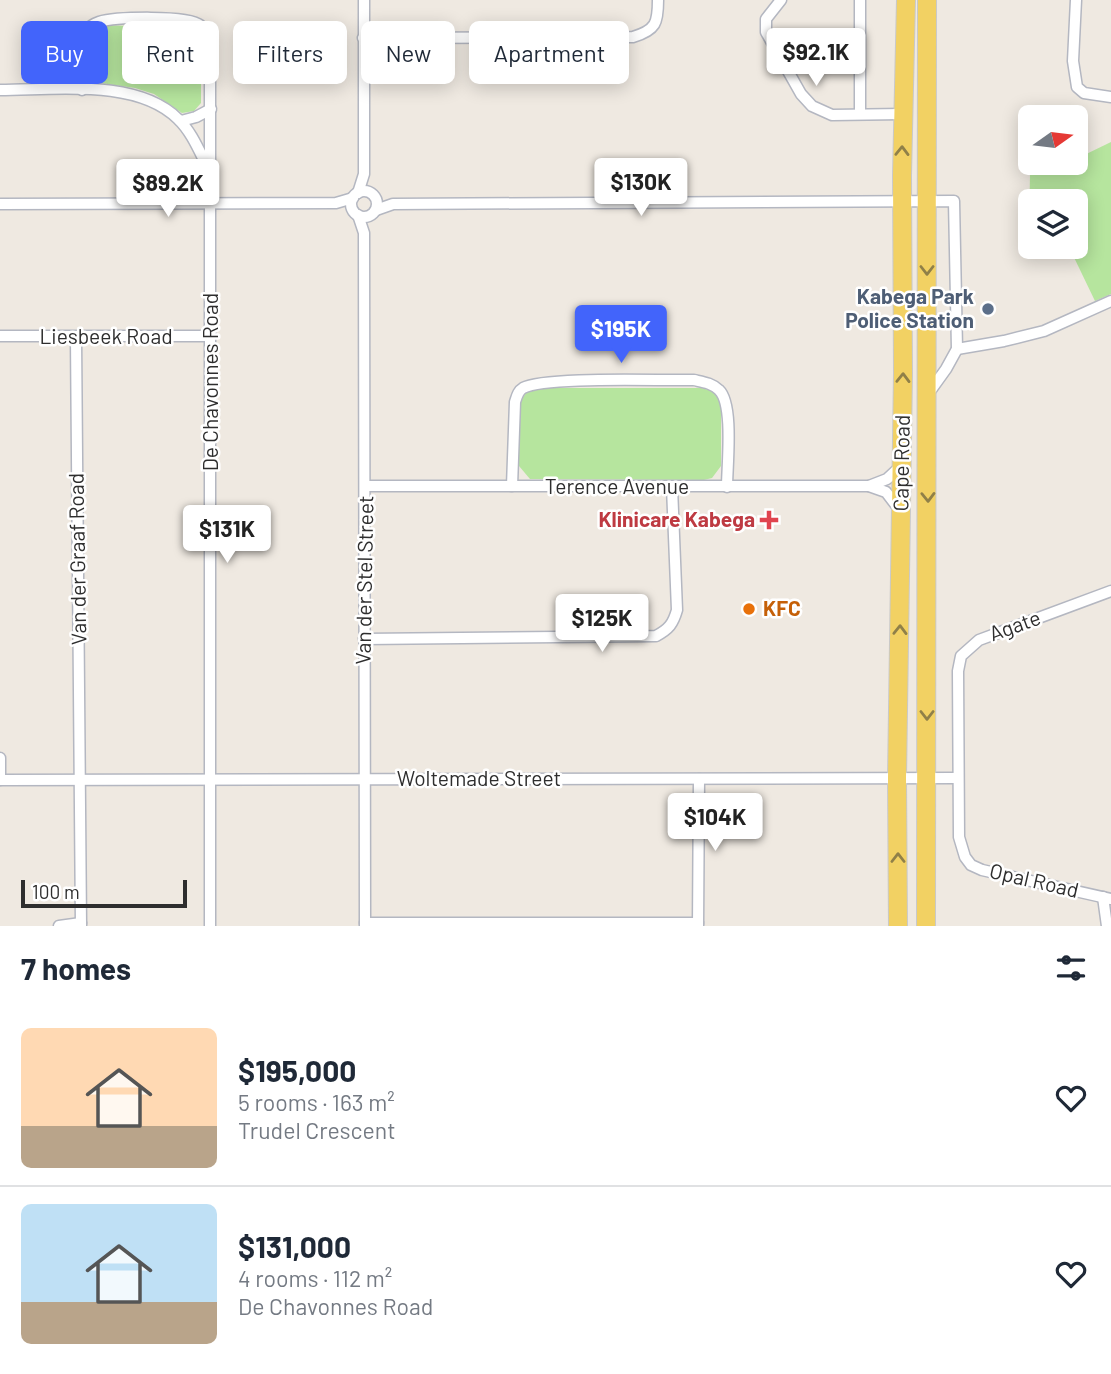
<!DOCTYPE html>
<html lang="en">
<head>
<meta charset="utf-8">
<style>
	body { margin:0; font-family:Barlow,sans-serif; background:#f2f2f3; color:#1f2937; height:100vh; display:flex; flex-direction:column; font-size:26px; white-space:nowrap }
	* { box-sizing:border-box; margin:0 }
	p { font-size:23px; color:#747a83 }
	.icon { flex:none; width:38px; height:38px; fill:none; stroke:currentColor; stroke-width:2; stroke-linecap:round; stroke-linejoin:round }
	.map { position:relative; height:926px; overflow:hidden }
	.details { display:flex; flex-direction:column; background:#fff; flex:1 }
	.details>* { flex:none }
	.top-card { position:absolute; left:21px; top:21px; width:700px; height:63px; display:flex; gap:14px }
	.needle { width:46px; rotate:76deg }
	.fabs { position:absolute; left:1018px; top:105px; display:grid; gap:14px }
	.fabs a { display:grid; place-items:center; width:70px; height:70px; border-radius:10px; background:#fff; box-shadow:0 4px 18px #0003; font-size:35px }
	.scale { position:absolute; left:21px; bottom:18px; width:166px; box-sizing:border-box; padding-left:7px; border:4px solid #2e2e2e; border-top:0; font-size:19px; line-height:24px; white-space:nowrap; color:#2e2e2e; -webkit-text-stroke:5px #fff; paint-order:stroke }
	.price { position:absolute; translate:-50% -60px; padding:0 16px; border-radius:7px; background:#fff; color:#222; font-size:23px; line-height:46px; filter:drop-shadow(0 2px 4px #0008) }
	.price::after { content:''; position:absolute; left:50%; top:42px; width:21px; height:16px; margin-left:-10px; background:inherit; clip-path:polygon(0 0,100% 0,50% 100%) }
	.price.on { background:#4264fb; color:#fff }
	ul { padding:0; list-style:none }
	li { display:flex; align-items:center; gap:21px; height:175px; padding:0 21px }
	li+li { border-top:2px solid #e0e1e3 }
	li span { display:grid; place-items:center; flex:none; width:196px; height:140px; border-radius:10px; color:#555 }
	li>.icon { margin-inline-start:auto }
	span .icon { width:84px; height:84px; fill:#fffc; stroke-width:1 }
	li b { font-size:30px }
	h2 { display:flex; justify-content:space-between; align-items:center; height:84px; padding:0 21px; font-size:30px }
	.pill { padding:0 24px; border-radius:10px; background:#fff; box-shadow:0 4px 18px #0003; font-size:24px; line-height:63px }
	.pill.on { background:#4264fb; color:#fff }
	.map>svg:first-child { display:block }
</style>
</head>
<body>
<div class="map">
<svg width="1111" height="926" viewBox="0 0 1111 926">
	<rect width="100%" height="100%" fill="#efe9e1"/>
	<g fill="#b6e59e">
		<path d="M106 25 194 29 201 38V103L194 111 182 113 154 94 135 88 94 82C84 69 85 43 94 30Z"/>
		<path d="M1111 142V294L1095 301 1069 247H1076V201H1031L1029 233 1030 173 1050 171 1069 163H1076V159Z"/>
		<path d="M536 388H701L713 391 721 403V466L712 478 704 480 530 479 519 466V403L526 393Z"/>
	</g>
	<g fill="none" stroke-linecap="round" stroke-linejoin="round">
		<defs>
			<g id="street">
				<path d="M781 0 766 19V32L801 94 812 106 832 115 903 114"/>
				<path d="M860 0V114"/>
				<path d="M1076 0 1073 61 1077 87 1084 93 1111 97"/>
				<path d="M363 38 633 37C656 30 658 23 658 0"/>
				<path d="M0 90C54 90 137 78 178 119 192 132 200 153 209 170"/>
				<path d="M82 90C82 74 76 45 86 31 89 27 93 24 99 22 115 17 188 15 200 25 209 33 209 44 210 55V926"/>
				<path d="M181 121 196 117 211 109"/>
				<circle cx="364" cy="204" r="13"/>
				<path d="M358 193 364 174V0"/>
				<path d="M0 204 336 203 353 198"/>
				<path d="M376 210 393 204 954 201 957 349 946 369 928 394"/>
				<path d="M358 215 364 233 365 926"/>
				<path d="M0 336H211"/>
				<path d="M76 338 81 926"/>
				<path d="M957 349 1004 341 1044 331 1111 301"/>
				<path d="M366 486H869L886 492 899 509"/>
				<path d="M512 486 515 402C517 396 518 391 523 388 545 376 662 381 694 380 703 382 712 383 719 390 734 404 727 466 727 487"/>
				<path d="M869 486 887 479 901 466"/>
				<path d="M1111 591 979 640 961 656 958 671 959 837 965 857 971 865 982 870 1111 899"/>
				<path d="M364 639 656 636C669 629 673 624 677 610L672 487"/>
				<path d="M0 758V780"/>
				<path d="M0 780 958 778"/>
				<path d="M1103 897 1107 926"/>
				<path d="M365 923H698"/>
				<path d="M59 926 81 923"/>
				<path d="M698 926 699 779"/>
			</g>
			<g id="primary">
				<path d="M898 926 897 778 903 373 902 175 906 0"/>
				<path d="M926 926 927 0"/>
			</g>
		</defs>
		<use href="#street" stroke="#b4b7c1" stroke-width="13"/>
		<use href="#primary" stroke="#c9c9c9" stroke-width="20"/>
		<use href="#street" stroke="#fff" stroke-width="10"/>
		<use href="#primary" stroke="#f2d163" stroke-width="18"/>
	</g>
	<defs><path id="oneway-chevron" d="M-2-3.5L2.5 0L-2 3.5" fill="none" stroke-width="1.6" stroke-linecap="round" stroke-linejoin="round" transform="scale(1.75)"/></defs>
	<g stroke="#908048">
		<use href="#oneway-chevron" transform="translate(902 151) rotate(-89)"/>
		<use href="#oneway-chevron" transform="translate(927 270) rotate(90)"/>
		<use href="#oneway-chevron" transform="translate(903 378) rotate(-89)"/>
		<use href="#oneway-chevron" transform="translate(928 497) rotate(89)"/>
		<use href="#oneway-chevron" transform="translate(900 630) rotate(-89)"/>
		<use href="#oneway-chevron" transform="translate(927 715) rotate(90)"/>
		<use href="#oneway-chevron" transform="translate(898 858) rotate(-90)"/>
	</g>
	<circle fill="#5c6f8a" stroke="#fff" stroke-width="2.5" cx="988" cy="309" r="7"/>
	<path fill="#e0444e" stroke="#fff" stroke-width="2.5" d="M765.5 509.5h7v7h7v7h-7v7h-7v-7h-7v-7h7z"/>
	<circle fill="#e8710a" stroke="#fff" stroke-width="2.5" cx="749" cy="609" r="7"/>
	<g text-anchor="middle" stroke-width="5" stroke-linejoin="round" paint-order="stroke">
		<g font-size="21" font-weight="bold" fill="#4e5e75" stroke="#fff" text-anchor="end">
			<text x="974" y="304">Kabega Park<tspan x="974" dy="24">Police Station</tspan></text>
		</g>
		<g font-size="21" fill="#2e2e2e" stroke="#fff">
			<text x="106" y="344">Liesbeek Road</text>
			<text transform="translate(211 382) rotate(-90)" y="7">De Chavonnes Road</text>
			<text transform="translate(902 463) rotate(-89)" y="7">Cape Road</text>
			<text x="617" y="494">Terence Avenue</text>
			<text transform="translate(78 559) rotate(-91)" y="7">Van der Graaf Road</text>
			<text transform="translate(365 580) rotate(-89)" y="7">Van der Stel Street</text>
			<text transform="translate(1015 626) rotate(-20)" y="7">Agate</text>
			<text x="479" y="786">Woltemade Street</text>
			<text transform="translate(1034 881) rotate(13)" y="7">Opal Road</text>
		</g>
		<g font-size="21" font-weight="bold" fill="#be3a42" stroke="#fff" text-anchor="end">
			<text x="755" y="527">Klinicare Kabega</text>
		</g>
		<g font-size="21" font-weight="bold" fill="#c56008" stroke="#fff" text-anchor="start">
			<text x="763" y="616">KFC</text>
		</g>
	</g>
</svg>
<div class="fabs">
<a><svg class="needle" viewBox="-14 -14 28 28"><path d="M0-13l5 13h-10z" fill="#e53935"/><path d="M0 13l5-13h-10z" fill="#747a83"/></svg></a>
<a><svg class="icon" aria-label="layers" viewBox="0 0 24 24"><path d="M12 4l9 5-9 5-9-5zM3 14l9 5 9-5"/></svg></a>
</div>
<div class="scale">100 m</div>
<b class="price" style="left:816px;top:88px">$92.1K</b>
<b class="price" style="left:641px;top:218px">$130K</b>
<b class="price" style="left:168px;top:219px">$89.2K</b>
<b class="price on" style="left:621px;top:365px">$195K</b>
<b class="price" style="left:227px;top:565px">$131K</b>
<b class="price" style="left:602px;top:654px">$125K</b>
<b class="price" style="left:715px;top:853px">$104K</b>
<div class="top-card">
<a class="pill on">Buy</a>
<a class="pill">Rent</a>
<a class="pill">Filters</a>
<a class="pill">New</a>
<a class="pill">Apartment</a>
</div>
</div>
<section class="details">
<h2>7 homes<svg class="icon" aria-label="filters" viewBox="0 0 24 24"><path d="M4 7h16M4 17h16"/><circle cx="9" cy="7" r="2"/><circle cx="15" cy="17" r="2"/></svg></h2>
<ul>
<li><span style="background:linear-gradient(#ffd9b3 70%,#b9a48a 0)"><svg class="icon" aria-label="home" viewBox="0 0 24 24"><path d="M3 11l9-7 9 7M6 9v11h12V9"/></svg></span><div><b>$195,000</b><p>5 rooms · 163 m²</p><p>Trudel Crescent</p></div><svg class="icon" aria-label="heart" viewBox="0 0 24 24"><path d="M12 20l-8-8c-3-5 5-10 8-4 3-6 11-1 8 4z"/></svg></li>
<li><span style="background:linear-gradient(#bfe0f5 70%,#b9a48a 0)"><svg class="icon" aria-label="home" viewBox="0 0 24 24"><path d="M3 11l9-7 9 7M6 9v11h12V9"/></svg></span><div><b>$131,000</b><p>4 rooms · 112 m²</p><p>De Chavonnes Road</p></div><svg class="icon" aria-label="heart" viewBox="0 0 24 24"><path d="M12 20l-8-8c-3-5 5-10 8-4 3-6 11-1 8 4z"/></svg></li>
</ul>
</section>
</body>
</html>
